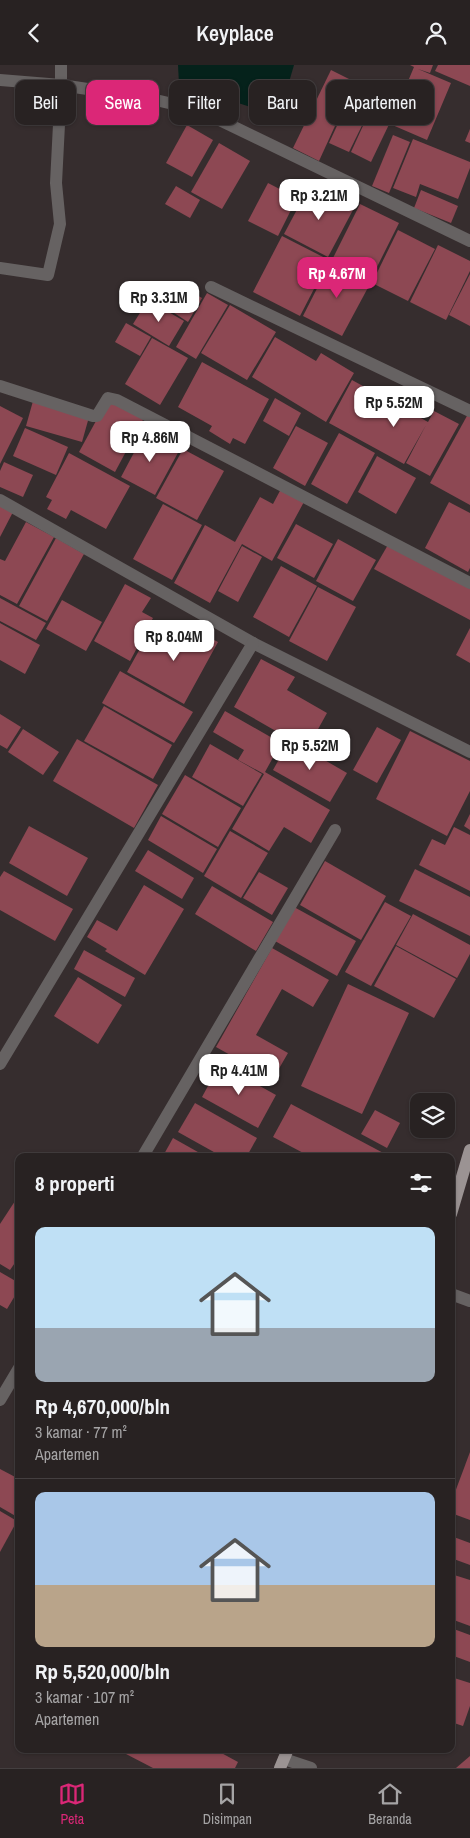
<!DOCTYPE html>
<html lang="id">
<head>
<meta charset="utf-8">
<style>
	body { margin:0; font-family:"Archivo Narrow",sans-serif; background:#342f2f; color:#f1f3f6; height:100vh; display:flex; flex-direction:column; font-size:19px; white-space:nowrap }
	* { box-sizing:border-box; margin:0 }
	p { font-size:16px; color:#a5a4a5 }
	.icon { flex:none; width:28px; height:28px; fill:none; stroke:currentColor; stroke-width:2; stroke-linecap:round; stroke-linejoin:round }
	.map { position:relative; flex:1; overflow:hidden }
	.sheet { position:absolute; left:15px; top:1088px; width:440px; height:600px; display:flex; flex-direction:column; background:#282222; border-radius:10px; box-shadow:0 1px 4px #0004,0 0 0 1px #443f40 }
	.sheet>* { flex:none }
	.hud { position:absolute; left:15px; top:15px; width:440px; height:45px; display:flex; gap:10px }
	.fabs { position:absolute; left:410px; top:1028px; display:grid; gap:10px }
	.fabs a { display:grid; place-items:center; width:45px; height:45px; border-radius:10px; background:#282222; box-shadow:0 1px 4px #0004,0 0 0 1px #443f40; font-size:25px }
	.price { position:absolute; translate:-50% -42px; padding:0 11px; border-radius:10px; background:#fff; color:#222; font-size:16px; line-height:32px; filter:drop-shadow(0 1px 2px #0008) }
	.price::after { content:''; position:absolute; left:50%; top:30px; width:15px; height:11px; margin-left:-8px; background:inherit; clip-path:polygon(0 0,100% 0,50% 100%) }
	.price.selected { background:#db2777; color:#fff }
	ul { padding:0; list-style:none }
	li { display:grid; align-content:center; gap:10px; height:265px; padding:0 20px }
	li+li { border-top:1px solid #443f40 }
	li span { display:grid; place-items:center; height:155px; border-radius:10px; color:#555 }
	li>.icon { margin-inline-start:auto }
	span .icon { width:90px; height:90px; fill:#fffc; stroke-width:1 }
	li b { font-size:21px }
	h2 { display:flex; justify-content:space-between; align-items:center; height:60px; padding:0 20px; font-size:21px }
	.pill { padding:0 18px; border-radius:10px; background:#282222; box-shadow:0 1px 4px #0004,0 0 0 1px #443f40; font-size:18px; line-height:45px }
	.pill.selected { background:#db2777; color:#fff }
	header { display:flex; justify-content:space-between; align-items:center; height:65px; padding:0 20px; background:#282222; font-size:22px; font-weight:600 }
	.tab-bar { display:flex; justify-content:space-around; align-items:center; height:70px; border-top:1px solid #443f40; background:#282222; font-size:14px; color:#a5a4a5 }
	.tab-bar a { display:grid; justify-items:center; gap:2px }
	.tab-bar .selected { color:#db2777 }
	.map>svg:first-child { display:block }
</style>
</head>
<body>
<header><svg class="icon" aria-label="back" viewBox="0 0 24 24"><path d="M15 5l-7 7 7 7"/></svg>Keyplace<svg class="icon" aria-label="person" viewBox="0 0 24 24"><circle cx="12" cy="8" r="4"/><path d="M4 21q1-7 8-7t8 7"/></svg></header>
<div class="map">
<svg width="470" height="1703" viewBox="0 0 470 1703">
	<rect width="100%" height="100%" fill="#362d2e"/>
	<path fill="#05221b" d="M178 0H294L279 51 179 19Z"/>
	<g fill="#8d4853">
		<path d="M410 0H433L430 8 418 4 451 18 427 75 390 59 414 2Z"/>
		<path d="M438 0H470V21L435 6Z"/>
		<path d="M331 5 355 17 319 96 293 83Z"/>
		<path d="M355 22 376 32 349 87 329 78Z"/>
		<path d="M373 39 394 49 371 97 351 87Z"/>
		<path d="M187 60 213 75 192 112 166 98Z"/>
		<path d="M470 64V78L465 76Z"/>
		<path d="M393 70 410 77 389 128 372 121Z"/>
		<path d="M413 74 470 97V103L458 134 420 119 416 132 393 123Z"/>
		<path d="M219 78 250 96 222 144 191 127Z"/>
		<path d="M268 118 297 133 278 171 248 156Z"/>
		<path d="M310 120 354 143 328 192 284 169Z"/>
		<path d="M176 121 200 135 190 153 165 139Z"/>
		<path d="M421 125 458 141 451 158 414 143Z"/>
		<path d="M360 139 399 158 371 214 332 195Z"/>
		<path d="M398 165 435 184 408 236 372 218Z"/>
		<path d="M282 171 329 195 300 251 253 227Z"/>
		<path d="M438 180 470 196V206L446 255 410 237Z"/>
		<path d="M331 196 371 217 342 271 303 251Z"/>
		<path d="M470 209V261L449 250Z"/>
		<path d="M181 221 202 233 188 257 168 244Z"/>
		<path d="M207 228 228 240 196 294 176 282Z"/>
		<path d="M148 235 184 256 169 281 133 259Z"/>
		<path d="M230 240 276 267 247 315 201 288Z"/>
		<path d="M126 258 151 272 140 291 115 277Z"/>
		<path d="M275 272 316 296 321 288 354 308 326 357 252 312Z"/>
		<path d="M152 273 188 293 160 340 125 319Z"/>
		<path d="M202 297 269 334 245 379 233 373 230 379 209 366 212 361 178 342Z"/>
		<path d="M352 315 428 357 434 346 459 359 430 411 406 398 426 360 404 399 329 358Z"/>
		<path d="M275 333 301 348 289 371 263 356Z"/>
		<path d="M108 334 144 353 115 407 79 387Z"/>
		<path d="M33 336 89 352 82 377 26 361Z"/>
		<path d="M0 341 23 353 0 399Z"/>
		<path d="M468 349 470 351V440L430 418Z"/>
		<path d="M296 361 328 378 305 421 273 403Z"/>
		<path d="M25 363 68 382 56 410 13 391Z"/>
		<path d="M146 365 180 384 155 430 121 412Z"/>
		<path d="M339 368 375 388 347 439 311 419Z"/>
		<path d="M183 384 224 406 197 455 156 433Z"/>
		<path d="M69 388 130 421 106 464 71 445 66 454 47 444 52 435 46 432Z"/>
		<path d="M377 391 416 413 396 449 358 427Z"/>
		<path d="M4 397 33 410 23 432 0 422V406Z"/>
		<path d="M282 422 305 435 272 496 242 479 210 538 174 518 205 460 235 477 260 432 273 439Z"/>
		<path d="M449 437 470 448V503L468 507 425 483Z"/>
		<path d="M163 439 202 460 172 515 133 494Z"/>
		<path d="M0 440 13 447 0 472Z"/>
		<path d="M26 457 54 472 17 539 0 530V494L5 496Z"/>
		<path d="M296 459 333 479 314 513 277 493Z"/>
		<path d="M56 473 84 489 47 556 19 541Z"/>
		<path d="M338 474 376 495 353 536 316 516Z"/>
		<path d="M389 478 470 522V555L374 504Z"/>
		<path d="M242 481 262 492 238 537 218 526Z"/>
		<path d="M281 501 317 521 289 572 253 552Z"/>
		<path d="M125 519 151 533 142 547 153 553 130 596 94 576Z"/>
		<path d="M318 522 356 542 327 596 289 576Z"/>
		<path d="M0 533 46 558 36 575 0 556Z"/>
		<path d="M62 535 102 557 86 586 46 564Z"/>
		<path d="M180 557 218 577 184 639 127 607 146 573 165 583Z"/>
		<path d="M0 558 40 580 25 609 0 595Z"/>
		<path d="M470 563V598L456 590Z"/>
		<path d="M261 594 295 612 287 625 327 648 312 675 300 668 295 677 234 642Z"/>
		<path d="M120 606 193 647 174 678 102 638Z"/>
		<path d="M104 641 172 680 153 714 84 676Z"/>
		<path d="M225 646 281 678 265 707 330 745 311 778 284 762 269 786 232 764 264 709 238 695 244 685 213 667Z"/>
		<path d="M0 649 21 662 7 684 0 680Z"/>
		<path d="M377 662 401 675 377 718 353 705Z"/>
		<path d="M23 664 59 687 43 710 8 687Z"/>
		<path d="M410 666 470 696V726L447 771 376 734Z"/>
		<path d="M77 674 158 720 134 763 53 716Z"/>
		<path d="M290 675 347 708 330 737 273 705Z"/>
		<path d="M210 679 262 709 243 741 192 712Z"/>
		<path d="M185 710 241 743 218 782 162 749Z"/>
		<path d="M470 749V765L464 761Z"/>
		<path d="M161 751 217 784 203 808 148 775Z"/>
		<path d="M29 761 88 793 67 831 9 798Z"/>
		<path d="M454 762 470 770V826L419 800 432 774 445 780Z"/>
		<path d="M230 766 268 788 241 833 204 811Z"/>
		<path d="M148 785 194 813 182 834 135 806Z"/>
		<path d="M325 796 386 831 361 875 300 840Z"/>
		<path d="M415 804 470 832V871L399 836Z"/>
		<path d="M4 806 73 844 55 876 0 845V812Z"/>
		<path d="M259 807 288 823 272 850 243 833Z"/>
		<path d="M144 820 184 844 145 910 105 886 107 884 87 872 97 855 117 866Z"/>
		<path d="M212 821 273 857 256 886 195 849Z"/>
		<path d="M385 837 411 851 371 921 345 907Z"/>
		<path d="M294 842 356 876 337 911 275 876Z"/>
		<path d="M413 849 470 880V889L457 913 396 880Z"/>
		<path d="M396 881 456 914 434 953 374 921Z"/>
		<path d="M272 883 329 915 313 942 282 924 256 970 288 988 273 1014 216 982Z"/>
		<path d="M84 885 135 913 125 932 74 904Z"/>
		<path d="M78 912 122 940 98 979 54 951Z"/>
		<path d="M348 919 409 948 362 1049 301 1021Z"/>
		<path d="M220 999 276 1030 258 1063 202 1032Z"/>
		<path d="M195 1038 257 1073 247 1091H221L178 1067Z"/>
		<path d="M291 1039 389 1091H309L273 1072Z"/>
		<path d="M375 1045 400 1058 387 1083 361 1069Z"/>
		<path d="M173 1073 205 1091H163Z"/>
		<path d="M17 1133H19V1192L10 1205 0 1199V1159Z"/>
		<path d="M0 1207 19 1218V1224L7 1244 0 1240Z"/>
		<path d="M470 1387V1455L451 1448V1438Z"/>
		<path d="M0 1404 19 1414V1453L0 1442Z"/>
		<path d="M0 1446 17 1456 0 1487Z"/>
		<path d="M451 1471 470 1478V1500L451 1493Z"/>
		<path d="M451 1509 470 1515V1561L451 1554Z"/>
		<path d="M451 1563 470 1570V1597L451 1590Z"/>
		<path d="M451 1612 470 1618V1641L463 1661 451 1657Z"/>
		<path d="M129 1684H214L238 1697 235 1703H153L126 1689Z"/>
		<path d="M470 1691V1703H456Z"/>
	</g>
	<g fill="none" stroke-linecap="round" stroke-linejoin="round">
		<g stroke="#666262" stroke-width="12">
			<path d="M0 15 61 20 147 33 199 45 470 176"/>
			<path d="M0 203 48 210 60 159 56 118 61 20V0"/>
			<path d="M211 222 470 346"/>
			<path d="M0 321 93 351H97L108 333 117 335 470 518"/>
			<path d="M0 435 253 578 470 687"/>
			<path d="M0 999 253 578"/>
			<path d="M143 1091 335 765"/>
			<path d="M451 1229 470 1236"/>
			<path d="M0 1335 19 1303"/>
			<path d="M284 1694 311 1703"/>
		</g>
		<g stroke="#9b9393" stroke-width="12">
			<path d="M451 1149 470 1085"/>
			<path d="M280 1703 288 1684"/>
		</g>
	</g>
</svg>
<div class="fabs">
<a><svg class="icon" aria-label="layers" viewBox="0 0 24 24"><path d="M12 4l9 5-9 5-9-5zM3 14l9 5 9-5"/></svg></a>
</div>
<b class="price" style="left:319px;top:156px">Rp 3.21M</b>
<b class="price selected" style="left:337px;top:234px">Rp 4.67M</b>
<b class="price" style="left:159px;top:258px">Rp 3.31M</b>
<b class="price" style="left:394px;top:363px">Rp 5.52M</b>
<b class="price" style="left:150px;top:398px">Rp 4.86M</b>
<b class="price" style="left:174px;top:597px">Rp 8.04M</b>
<b class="price" style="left:310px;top:706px">Rp 5.52M</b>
<b class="price" style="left:239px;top:1031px">Rp 4.41M</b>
<div class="hud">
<a class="pill">Beli</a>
<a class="pill selected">Sewa</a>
<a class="pill">Filter</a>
<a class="pill">Baru</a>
<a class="pill">Apartemen</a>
</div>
<section class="sheet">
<h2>8 properti<svg class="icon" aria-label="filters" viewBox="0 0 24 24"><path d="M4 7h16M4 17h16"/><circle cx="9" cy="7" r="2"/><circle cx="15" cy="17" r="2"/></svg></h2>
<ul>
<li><span style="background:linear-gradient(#bfe0f5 65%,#9aa5b1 0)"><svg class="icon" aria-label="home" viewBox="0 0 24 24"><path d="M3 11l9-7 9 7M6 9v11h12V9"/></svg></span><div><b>Rp 4,670,000/bln</b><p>3 kamar · 77 m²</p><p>Apartemen</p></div></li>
<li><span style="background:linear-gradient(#a9c7e8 60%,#b9a48a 0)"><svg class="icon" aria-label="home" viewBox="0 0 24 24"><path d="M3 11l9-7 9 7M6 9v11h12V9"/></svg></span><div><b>Rp 5,520,000/bln</b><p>3 kamar · 107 m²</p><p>Apartemen</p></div></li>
</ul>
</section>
</div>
<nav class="tab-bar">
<a class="selected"><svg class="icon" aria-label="map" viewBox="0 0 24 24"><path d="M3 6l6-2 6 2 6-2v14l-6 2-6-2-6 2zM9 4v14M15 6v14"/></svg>Peta</a>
<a><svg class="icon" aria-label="saved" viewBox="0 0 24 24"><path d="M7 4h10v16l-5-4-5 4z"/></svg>Disimpan</a>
<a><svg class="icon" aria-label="home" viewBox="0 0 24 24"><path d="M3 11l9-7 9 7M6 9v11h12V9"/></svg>Beranda</a>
</nav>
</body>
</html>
